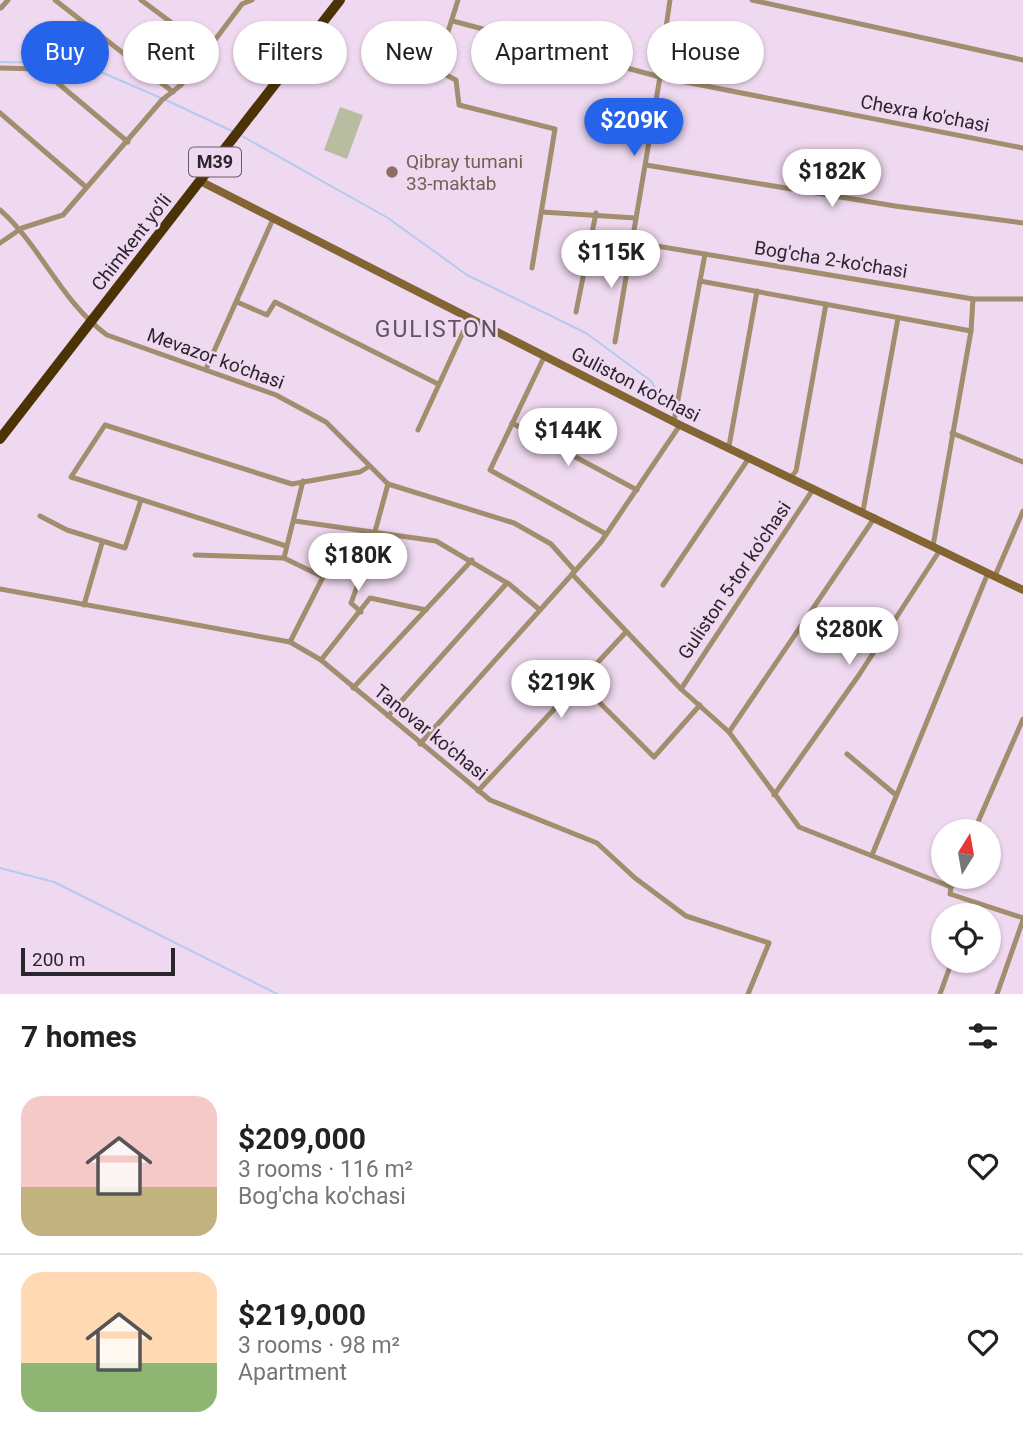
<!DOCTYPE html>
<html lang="en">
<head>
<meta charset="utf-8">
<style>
	body { margin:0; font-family:Roboto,sans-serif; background:#f6f6f6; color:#222; height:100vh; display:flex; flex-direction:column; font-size:26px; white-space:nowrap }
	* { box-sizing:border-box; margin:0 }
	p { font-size:23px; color:#767676 }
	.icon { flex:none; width:38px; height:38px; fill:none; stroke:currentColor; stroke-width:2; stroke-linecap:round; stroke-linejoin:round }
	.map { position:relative; height:994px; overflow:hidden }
	.details { display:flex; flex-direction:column; background:#fff; flex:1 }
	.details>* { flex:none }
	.guide { position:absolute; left:21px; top:21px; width:982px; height:63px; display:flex; gap:14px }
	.needle { width:46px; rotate:11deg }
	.controls { position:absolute; left:931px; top:819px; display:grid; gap:14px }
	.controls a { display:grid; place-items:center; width:70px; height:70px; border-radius:50%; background:#fff; box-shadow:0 2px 5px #0004; font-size:35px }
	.scale { position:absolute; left:21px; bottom:18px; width:154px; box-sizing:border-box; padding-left:7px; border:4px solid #2d252d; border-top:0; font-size:19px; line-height:24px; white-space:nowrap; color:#2d252d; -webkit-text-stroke:5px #efd9f0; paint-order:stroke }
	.price { position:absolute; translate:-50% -60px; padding:0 16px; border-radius:24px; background:#fff; color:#222; font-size:23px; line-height:46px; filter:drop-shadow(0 2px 4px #0008) }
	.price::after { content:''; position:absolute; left:50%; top:42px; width:21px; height:16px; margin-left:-10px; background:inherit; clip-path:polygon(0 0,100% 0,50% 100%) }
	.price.on { background:#2563eb; color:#fff }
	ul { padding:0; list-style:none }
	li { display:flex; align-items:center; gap:21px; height:175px; padding:0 21px }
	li+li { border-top:2px solid #e0e0e0 }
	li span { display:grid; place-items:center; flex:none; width:196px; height:140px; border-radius:21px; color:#555 }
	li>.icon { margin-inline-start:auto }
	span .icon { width:84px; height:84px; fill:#fffc; stroke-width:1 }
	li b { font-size:30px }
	h2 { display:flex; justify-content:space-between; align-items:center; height:84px; padding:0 21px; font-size:30px }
	.chip { padding:0 24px; border-radius:32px; background:#fff; box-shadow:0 2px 5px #0004; font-size:24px; line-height:63px }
	.chip.on { background:#2563eb; color:#fff }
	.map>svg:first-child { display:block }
</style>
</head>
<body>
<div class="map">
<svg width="1023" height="994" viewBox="0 0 1023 994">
	<rect width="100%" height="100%" fill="#efd9f0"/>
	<path fill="#b8bca1" d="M340 107 363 115 347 159 324 150Z"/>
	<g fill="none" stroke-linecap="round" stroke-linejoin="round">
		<g stroke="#b3cbec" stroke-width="2">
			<path d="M0 62 60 63 103 73 161 98"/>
			<path d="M166 100 234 132"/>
			<path d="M242 136 388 218 467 275 586 333 651 381 662 401"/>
			<path d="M0 868 54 882 277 994"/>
		</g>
		<g stroke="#a28d6e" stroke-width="5">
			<path d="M55 0 173 92"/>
			<path d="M141 0 207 49"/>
			<path d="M458 0 436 70 456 80 459 105 555 129 532 268"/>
			<path d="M752 0 1023 60"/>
			<path d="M1 8 8 0"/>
			<path d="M453 21 660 77 1023 148"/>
			<path d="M0 68 41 69 128 142"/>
			<path d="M659 76 670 0"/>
			<path d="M0 113 86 187"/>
			<path d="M646 165 895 206 1023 223"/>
			<path d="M0 210C41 246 62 303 107 335L276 395 326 422 388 484 514 523 551 544 575 571"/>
			<path d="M542 212 636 218"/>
			<path d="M633 242 973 299H1023"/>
			<path d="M0 243 22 228 63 215 162 100 181 85 242 4 252 0"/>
			<path d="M700 281 971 331"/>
			<path d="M237 302 267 315 275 302 438 384"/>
			<path d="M576 312 596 213"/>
			<path d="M615 342 660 77"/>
			<path d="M545 355 490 470 606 534"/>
			<path d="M206 369 273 219"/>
			<path d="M674 421 705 254"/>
			<path d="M512 423 637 490"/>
			<path d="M418 430 470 317"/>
			<path d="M952 433 1023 462"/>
			<path d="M729 446 757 291"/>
			<path d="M791 477 796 471 826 304"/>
			<path d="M863 511 898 318"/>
			<path d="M40 516 67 530 125 548 141 500"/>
			<path d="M295 521 436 541 509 584 540 610"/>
			<path d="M286 546 71 477 105 425 292 484 360 472 368 467"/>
			<path d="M933 546 971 331 973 299"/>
			<path d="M195 555 284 558 323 577 290 642"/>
			<path d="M284 558 303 481"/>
			<path d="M572 574 681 689 729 732 799 827 951 887"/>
			<path d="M995 576 1023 511"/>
			<path d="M663 585 749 458"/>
			<path d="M0 589 290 642 321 660 490 800 597 843 635 878 686 916 769 943 748 994"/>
			<path d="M84 605 102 543"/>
			<path d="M361 612 351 603 368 557 388 484"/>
			<path d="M321 660 370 598 426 610"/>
			<path d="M579 682 654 757 700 705"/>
			<path d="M353 688 472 560"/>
			<path d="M681 689 814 488"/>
			<path d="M388 716 507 583"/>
			<path d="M729 732 875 517"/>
			<path d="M420 744 601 542 680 425"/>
			<path d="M847 754 896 795"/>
			<path d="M478 791 626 632"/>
			<path d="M774 795 859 675 940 550"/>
			<path d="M974 831 1023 719"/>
			<path d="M872 855 988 573"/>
			<path d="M951 887 950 894 1023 918"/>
			<path d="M951 887 955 877"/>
			<path d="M969 915 973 903"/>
			<path d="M940 994 952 961"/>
			<path d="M997 994 1023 920"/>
		</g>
		<path stroke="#836433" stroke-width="8" d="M200 181 680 425 1023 590"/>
		<path stroke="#4c3305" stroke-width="10" d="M0 439 340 0"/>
	</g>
	<circle fill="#8d6e63" stroke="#efd9f0" stroke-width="2.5" cx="392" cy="172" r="7"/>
	<g text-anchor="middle" stroke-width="5" stroke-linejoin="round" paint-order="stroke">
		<rect fill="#efd9f0" stroke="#675b68" stroke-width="2" x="189" y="147.5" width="52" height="29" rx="5"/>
		<g font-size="18" font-weight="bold" fill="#2d252d">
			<text x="215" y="168">M39</text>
		</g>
		<g font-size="19" fill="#2d252d" stroke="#efd9f0">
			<text transform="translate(925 113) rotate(11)" y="7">Chexra ko'chasi</text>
			<text transform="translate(131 242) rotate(-52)" y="7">Chimkent yo‘li</text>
			<text transform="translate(831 259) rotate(9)" y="7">Bog'cha 2-ko'chasi</text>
			<text transform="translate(216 358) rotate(20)" y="7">Mevazor ko'chasi</text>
			<text transform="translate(636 384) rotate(27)" y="7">Guliston ko'chasi</text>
			<text transform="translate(734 580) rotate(-56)" y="7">Guliston 5-tor ko'chasi</text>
			<text transform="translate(431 732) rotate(39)" y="7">Tanovar ko'chasi</text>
		</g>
		<g font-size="19" fill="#785e54" stroke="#efd9f0" text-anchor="start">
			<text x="406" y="168">Qibray tumani<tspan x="406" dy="22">33-maktab</tspan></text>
		</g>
		<g font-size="23" letter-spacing="2" fill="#635063" stroke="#efd9f0">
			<text x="437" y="337">GULISTON</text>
		</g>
	</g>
</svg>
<div class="controls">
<a><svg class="needle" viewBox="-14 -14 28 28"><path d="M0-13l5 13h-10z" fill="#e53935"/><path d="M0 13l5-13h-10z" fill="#767676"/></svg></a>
<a><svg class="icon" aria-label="locate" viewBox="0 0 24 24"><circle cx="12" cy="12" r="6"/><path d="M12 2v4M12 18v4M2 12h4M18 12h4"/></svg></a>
</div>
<div class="scale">200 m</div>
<b class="price on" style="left:634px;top:158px">$209K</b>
<b class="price" style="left:832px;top:209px">$182K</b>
<b class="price" style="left:611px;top:290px">$115K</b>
<b class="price" style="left:568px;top:468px">$144K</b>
<b class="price" style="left:358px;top:593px">$180K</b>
<b class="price" style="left:849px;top:667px">$280K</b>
<b class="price" style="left:561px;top:720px">$219K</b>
<div class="guide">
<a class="chip on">Buy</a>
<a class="chip">Rent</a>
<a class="chip">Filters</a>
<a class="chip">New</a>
<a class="chip">Apartment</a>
<a class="chip">House</a>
</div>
</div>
<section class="details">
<h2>7 homes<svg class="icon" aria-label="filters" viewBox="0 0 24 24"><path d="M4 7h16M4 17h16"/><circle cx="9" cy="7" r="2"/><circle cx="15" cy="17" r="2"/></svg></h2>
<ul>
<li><span style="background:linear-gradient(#f6c9c9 65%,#c2b280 0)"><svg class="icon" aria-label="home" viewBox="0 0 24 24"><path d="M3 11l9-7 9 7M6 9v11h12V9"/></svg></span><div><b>$209,000</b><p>3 rooms · 116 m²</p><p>Bog'cha ko'chasi</p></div><svg class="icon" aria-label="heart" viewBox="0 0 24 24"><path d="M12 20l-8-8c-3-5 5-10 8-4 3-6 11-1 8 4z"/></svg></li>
<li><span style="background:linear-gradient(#ffd9b3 65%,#8fb573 0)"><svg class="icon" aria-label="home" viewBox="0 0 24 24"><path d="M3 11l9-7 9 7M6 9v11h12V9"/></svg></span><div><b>$219,000</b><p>3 rooms · 98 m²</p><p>Apartment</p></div><svg class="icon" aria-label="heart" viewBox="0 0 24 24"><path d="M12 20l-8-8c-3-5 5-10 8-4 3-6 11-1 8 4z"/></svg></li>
</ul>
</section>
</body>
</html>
